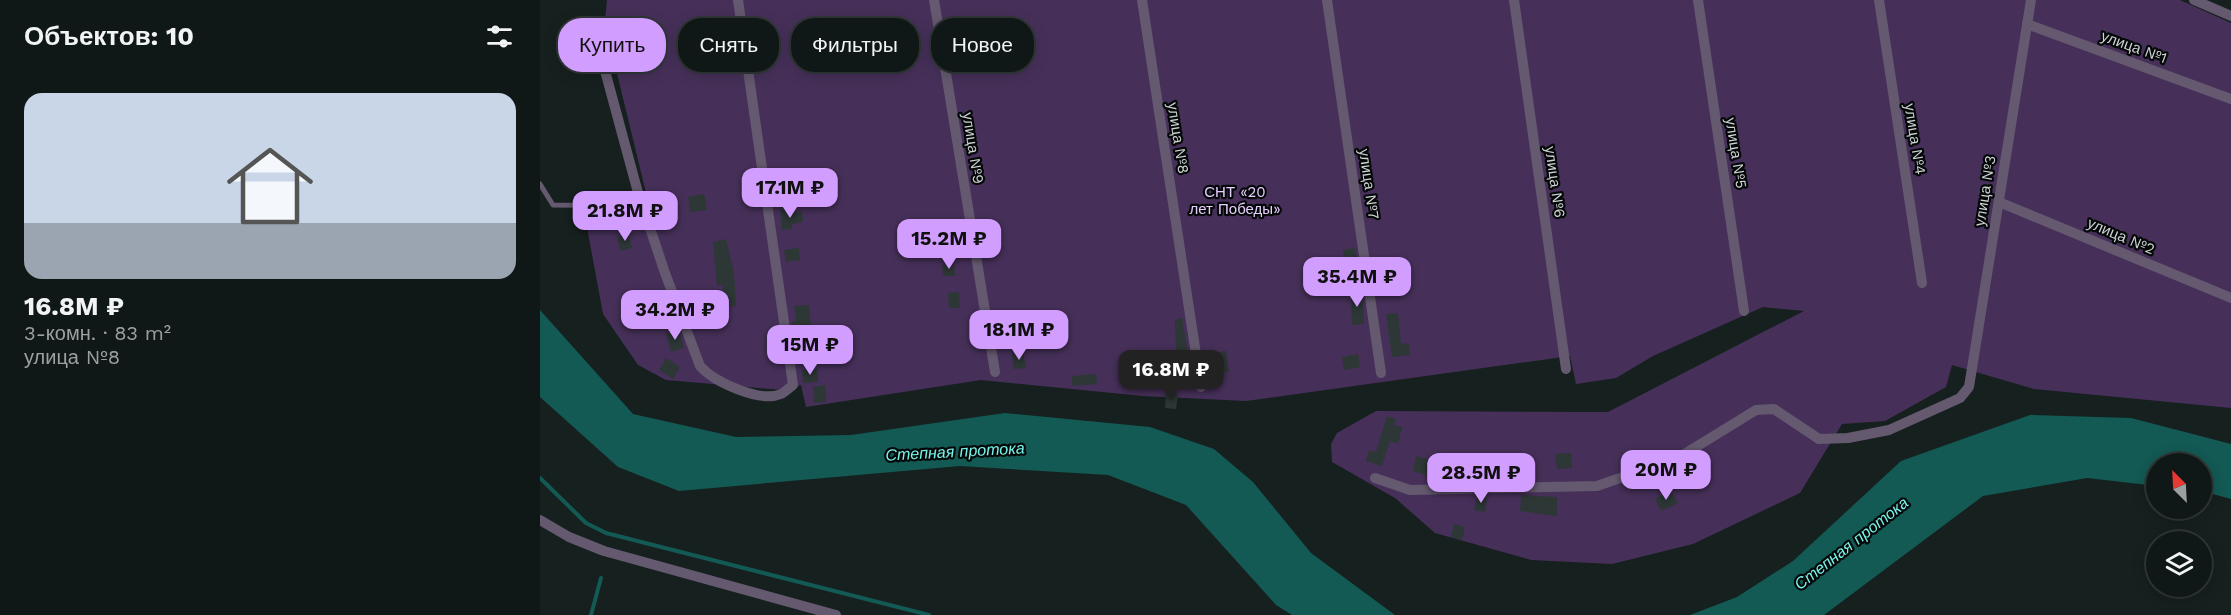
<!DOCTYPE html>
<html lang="ru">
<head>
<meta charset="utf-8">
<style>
	body { margin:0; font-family:"Work Sans",sans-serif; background:#192120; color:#f1f3f6; height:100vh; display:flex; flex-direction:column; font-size:22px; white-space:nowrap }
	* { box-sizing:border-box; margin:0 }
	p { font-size:20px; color:#9ca0a1 }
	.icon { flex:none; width:33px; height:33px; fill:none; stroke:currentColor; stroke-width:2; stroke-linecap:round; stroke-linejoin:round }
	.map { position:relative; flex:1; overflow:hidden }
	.drawer { display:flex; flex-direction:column; background:#101817; width:540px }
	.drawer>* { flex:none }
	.guide { position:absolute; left:18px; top:18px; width:570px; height:54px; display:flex; gap:12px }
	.needle { width:39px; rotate:336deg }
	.controls { position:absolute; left:1606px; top:453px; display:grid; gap:12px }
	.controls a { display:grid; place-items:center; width:66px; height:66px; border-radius:50%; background:#101817; box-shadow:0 3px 15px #0003,0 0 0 2px #303736; font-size:30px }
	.price { position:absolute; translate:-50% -51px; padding:0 14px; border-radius:12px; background:#d19dfe; color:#111; font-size:20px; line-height:39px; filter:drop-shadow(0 2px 3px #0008) }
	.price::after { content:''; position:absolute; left:50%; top:36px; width:18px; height:14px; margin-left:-9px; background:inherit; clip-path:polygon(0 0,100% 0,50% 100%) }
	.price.current { background:#222; color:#fff }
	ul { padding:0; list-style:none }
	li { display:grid; align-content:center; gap:12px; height:318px; padding:0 24px }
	li span { display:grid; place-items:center; height:186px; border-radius:18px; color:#555 }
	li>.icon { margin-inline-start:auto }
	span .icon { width:108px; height:108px; fill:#fffc; stroke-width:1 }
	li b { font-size:26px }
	h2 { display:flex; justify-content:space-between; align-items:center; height:72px; padding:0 24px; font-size:26px }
	.chip { padding:0 21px; border-radius:24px; background:#101817; box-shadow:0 3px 15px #0003,0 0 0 2px #303736; font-size:21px; line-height:54px }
	.chip.current { background:#d19dfe; color:#111 }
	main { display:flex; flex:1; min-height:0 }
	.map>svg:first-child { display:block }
</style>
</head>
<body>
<main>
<section class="drawer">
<h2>Объектов: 10<svg class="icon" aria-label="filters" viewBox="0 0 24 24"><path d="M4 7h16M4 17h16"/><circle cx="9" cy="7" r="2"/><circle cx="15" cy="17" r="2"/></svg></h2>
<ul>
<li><span style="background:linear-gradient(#c9d6e8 70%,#9aa5b1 0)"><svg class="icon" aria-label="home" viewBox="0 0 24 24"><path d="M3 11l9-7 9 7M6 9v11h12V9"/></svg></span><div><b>16.8M ₽</b><p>3-комн. · 83 m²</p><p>улица №8</p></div></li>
</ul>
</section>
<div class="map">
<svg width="1691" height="615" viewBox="0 0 1691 615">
	<rect width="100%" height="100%" fill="#16201f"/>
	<path fill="#463059" d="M67 0H1640L1691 23V408L1494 389 1412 365 1406 387 1345 421 1302 424 1260 493 1153 544 1072 564 991 560 895 533 855 498 792 462 791 444 797 433 836 411 1068 412 1264 311 1223 307 1113 356 1076 378 1036 384 1030 356 706 401 603 396 441 380 266 407 261 385 243 390 126 380 98 365 63 314 44 211 108 201 73 57 61 59Z"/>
	<g fill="#135954">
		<path d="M0 310 93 414 196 437 311 435 465 413 610 427 674 449 713 482 771 553 855 615H752L736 605 646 505 568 475 420 466 139 491 78 467 0 397Z"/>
		<path d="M1490 415 1591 418 1691 444V499L1662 491V464H1617V486L1547 478 1443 496 1284 615H1150L1197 597 1253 561 1361 461Z"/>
	</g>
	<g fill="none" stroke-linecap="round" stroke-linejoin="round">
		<g stroke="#135954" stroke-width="4">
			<path d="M0 478 46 523 66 533 389 615"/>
			<path d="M51 615 61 578"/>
		</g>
	</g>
	<g fill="#2d3736">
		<path d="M164 194 167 210 150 212 148 197Z"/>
		<path d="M250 208 251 213 262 211 263 222 252 224V229L242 230 240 210Z"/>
		<path d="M88 234 92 248 81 251 77 237Z"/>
		<path d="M186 239 194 273 196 306 185 307 183 285 177 286 173 242Z"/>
		<path d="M259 248 260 260 246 262 244 250Z"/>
		<path d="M815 248 818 267 805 269 803 250Z"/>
		<path d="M402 265H414L415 276H403Z"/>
		<path d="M822 291 824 324 812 325 811 292Z"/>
		<path d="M419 292 420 308H409L408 293Z"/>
		<path d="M269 305 272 337 285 336 286 347 259 350 257 333H253L252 322 256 321 254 306Z"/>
		<path d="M858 313 861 344 869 343 870 355 852 357 846 314Z"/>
		<path d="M642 318 652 376H637L635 319Z"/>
		<path d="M139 331 144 348 131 352 126 334Z"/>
		<path d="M686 351 689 372 668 376 664 354Z"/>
		<path d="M483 352 486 368 474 369 472 354Z"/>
		<path d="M818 354 820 367 804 370 802 357Z"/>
		<path d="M126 358 140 367 133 379 119 370Z"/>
		<path d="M277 369 278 382 263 383 262 370Z"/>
		<path d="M556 374 557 384 532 386V376Z"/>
		<path d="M285 385 286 402 274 403 273 387Z"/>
		<path d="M626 393 638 394 636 409 625 408Z"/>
		<path d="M847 416 856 419 854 425 862 427 858 444 850 441 842 466 826 461 829 450 836 452Z"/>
		<path d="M1031 453 1032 468 1017 469 1015 454Z"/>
		<path d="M876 456 892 460 889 476 873 471Z"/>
		<path d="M929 458 940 459 937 480 926 478Z"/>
		<path d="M950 459 972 463 970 473 949 469Z"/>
		<path d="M1131 491 1138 503 1121 511 1115 499Z"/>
		<path d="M981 495 1017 497V516L980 511Z"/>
		<path d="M937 496 947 497 945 512 934 510Z"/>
		<path d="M914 524 925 527 922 540 911 537Z"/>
	</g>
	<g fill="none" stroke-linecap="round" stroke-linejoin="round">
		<path stroke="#64596f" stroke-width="5" d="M0 184 13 205 103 206"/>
		<g stroke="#64596f" stroke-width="10">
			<path d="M394 0 455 372"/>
			<path d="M602 0 661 387"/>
			<path d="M787 0 841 373"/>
			<path d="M974 0 1026 369"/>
			<path d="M1158 0 1204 311"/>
			<path d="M1339 0 1382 283"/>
			<path d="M1654 0 1691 16"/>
			<path d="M1487 24 1691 99"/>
			<path d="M64 67 97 189 125 273 160 366C174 382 220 403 241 394 245 392 249 388 253 385L198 0"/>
			<path d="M1459 202 1691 298"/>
			<path d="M835 478 870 490 1057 486 1138 458 1216 410 1234 409 1279 439 1308 438 1349 430 1420 398 1429 387 1491 0"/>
			<path d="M0 520 29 537 64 551 296 615"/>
		</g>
	</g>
	<g text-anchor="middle" stroke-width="4.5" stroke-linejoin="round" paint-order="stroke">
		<g font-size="15" fill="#ced4d3" stroke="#050808">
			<text transform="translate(1594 47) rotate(20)" y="5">улица №1</text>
			<text transform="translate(638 138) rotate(81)" y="5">улица №8</text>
			<text transform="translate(1375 139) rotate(81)" y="5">улица №4</text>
			<text transform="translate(433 148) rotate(81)" y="5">улица №9</text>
			<text transform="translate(1196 153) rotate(81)" y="5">улица №5</text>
			<text transform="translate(1015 182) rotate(82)" y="5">улица №6</text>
			<text transform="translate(829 184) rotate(82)" y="5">улица №7</text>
			<text transform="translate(1445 191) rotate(-81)" y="5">улица №3</text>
			<text transform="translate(1581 236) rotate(23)" y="5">улица №2</text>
		</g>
		<g font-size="15" fill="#e5cdfc" stroke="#050808">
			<text x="695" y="197">СНТ «20<tspan x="695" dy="17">лет Победы»</tspan></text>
		</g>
		<g font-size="16" font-style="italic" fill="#77f4e9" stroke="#050808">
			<text transform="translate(415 451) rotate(-3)" y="6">Степная протока</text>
			<text transform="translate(1311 543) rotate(-38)" y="6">Степная протока</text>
		</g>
	</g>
</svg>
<div class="controls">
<a><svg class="needle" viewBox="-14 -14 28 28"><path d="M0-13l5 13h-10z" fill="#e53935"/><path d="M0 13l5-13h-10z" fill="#9ca0a1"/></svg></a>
<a><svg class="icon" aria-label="layers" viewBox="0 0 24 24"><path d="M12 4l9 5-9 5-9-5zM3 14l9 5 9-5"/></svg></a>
</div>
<b class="price" style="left:250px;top:219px">17.1M ₽</b>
<b class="price" style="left:85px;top:242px">21.8M ₽</b>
<b class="price" style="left:409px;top:270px">15.2M ₽</b>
<b class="price" style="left:817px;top:308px">35.4M ₽</b>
<b class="price" style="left:135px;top:341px">34.2M ₽</b>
<b class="price" style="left:479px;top:361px">18.1M ₽</b>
<b class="price" style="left:270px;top:376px">15M ₽</b>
<b class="price current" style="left:631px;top:401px">16.8M ₽</b>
<b class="price" style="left:1126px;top:501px">20M ₽</b>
<b class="price" style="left:941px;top:504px">28.5M ₽</b>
<div class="guide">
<a class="chip current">Купить</a>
<a class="chip">Снять</a>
<a class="chip">Фильтры</a>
<a class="chip">Новое</a>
</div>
</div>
</main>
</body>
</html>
